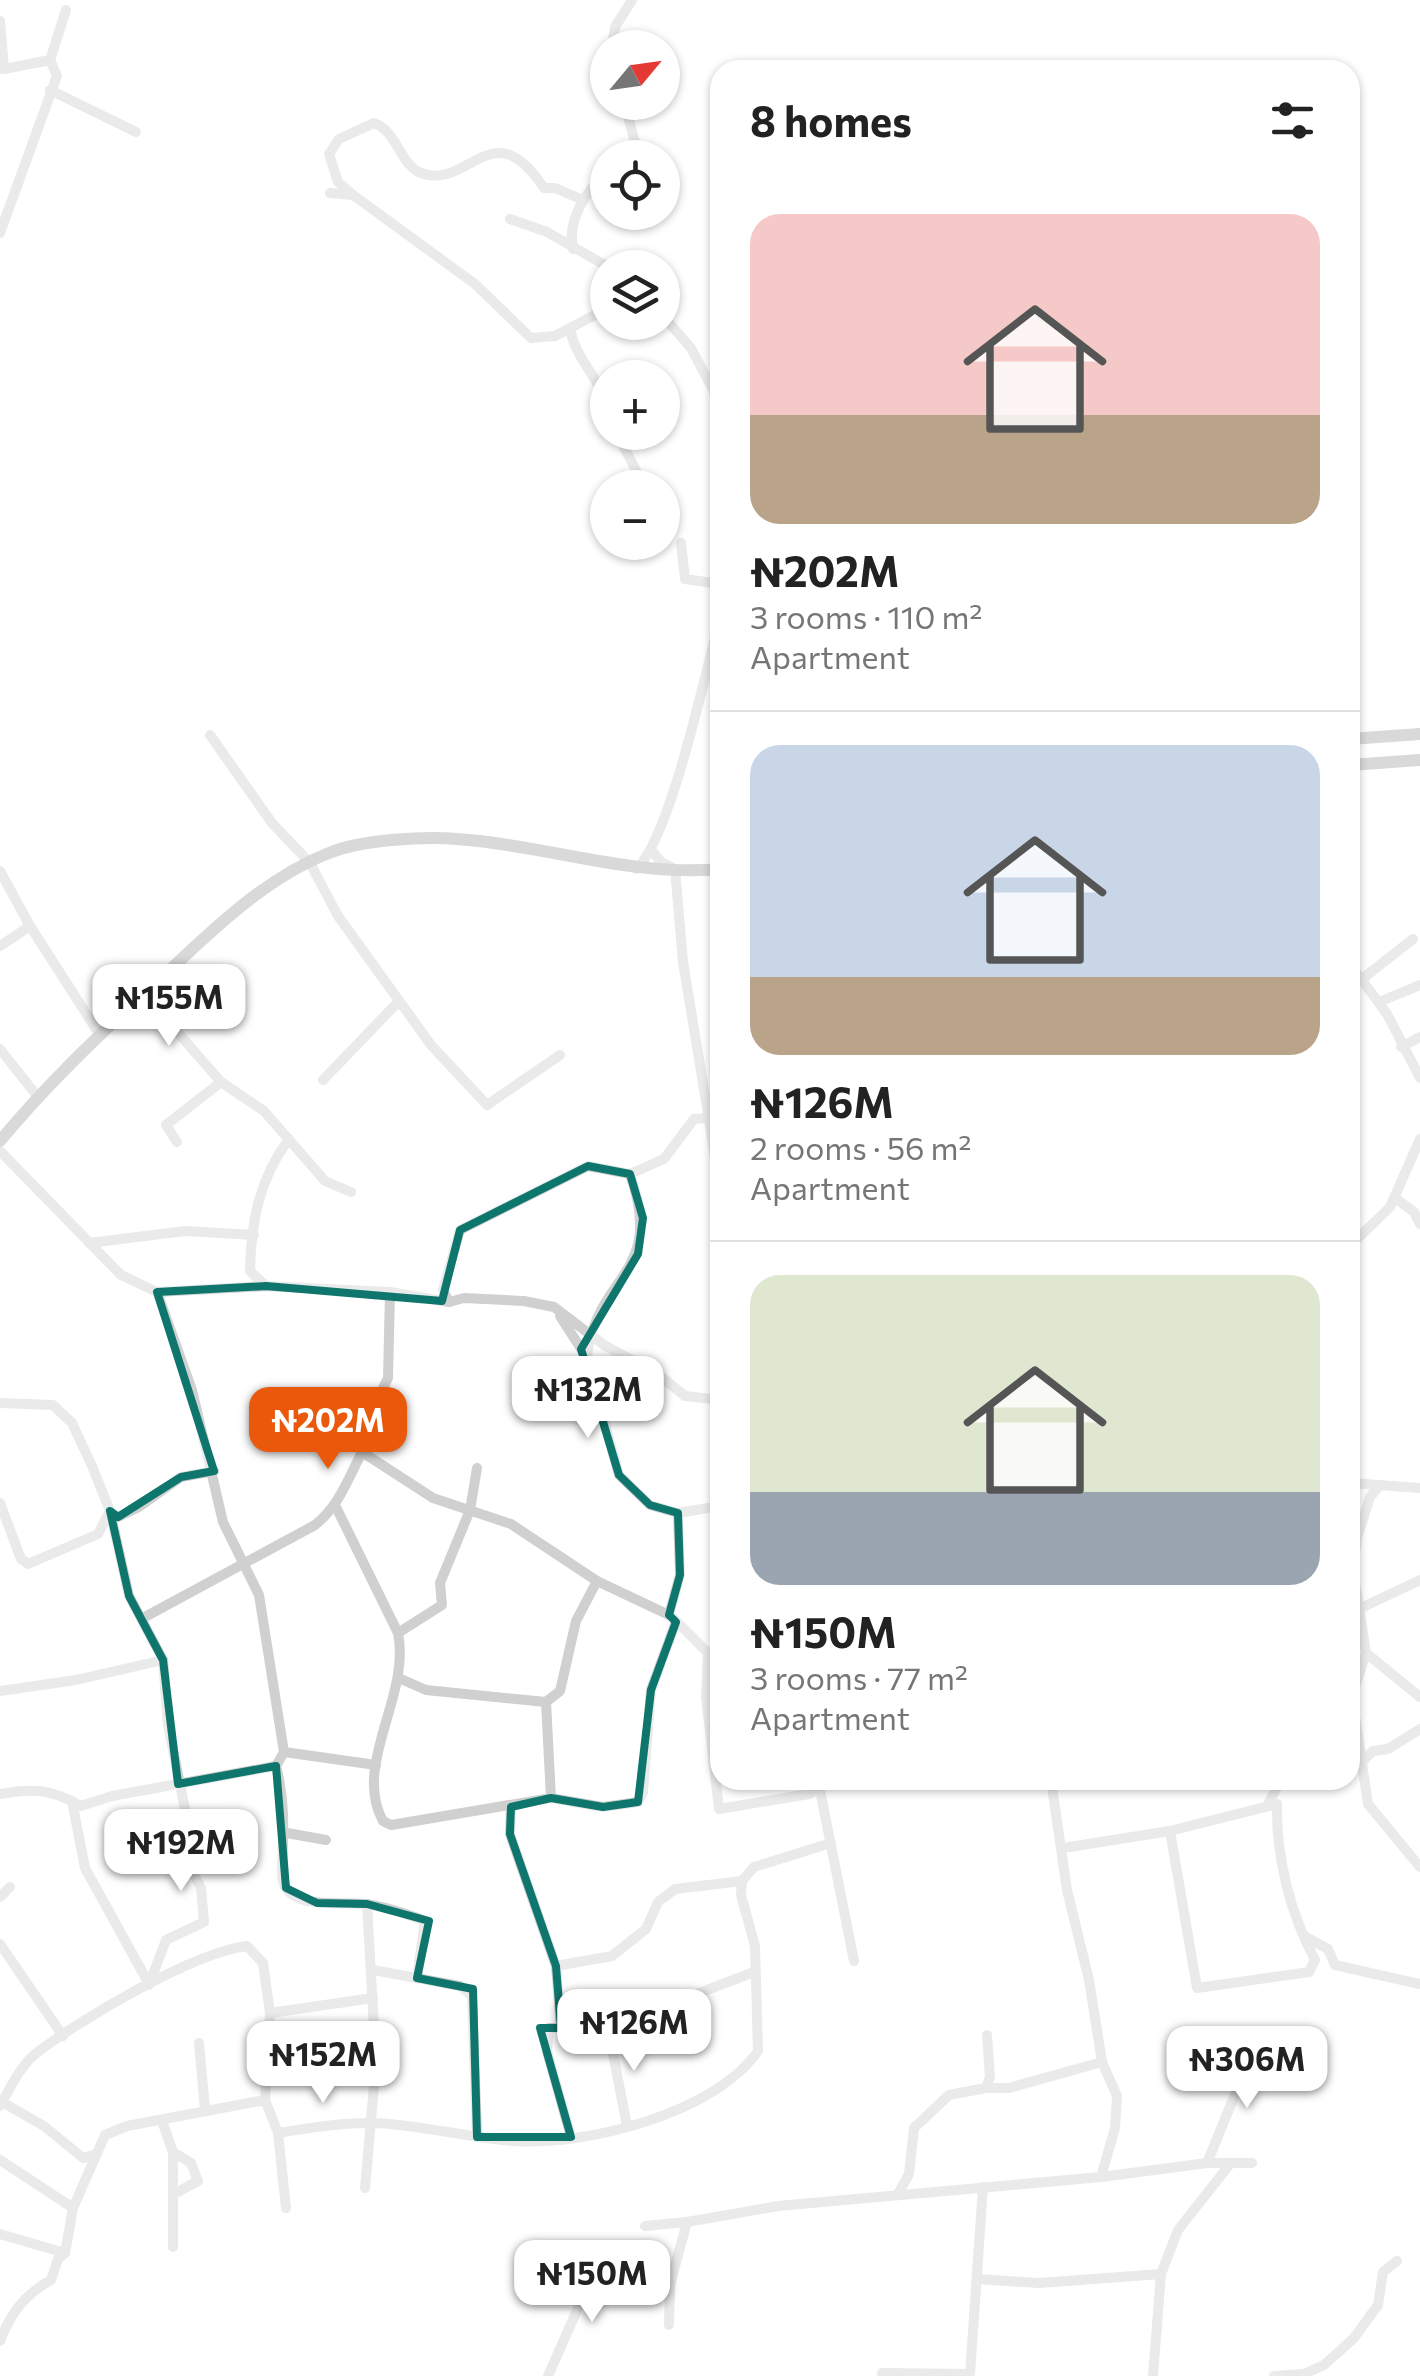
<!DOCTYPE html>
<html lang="en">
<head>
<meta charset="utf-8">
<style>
	body { margin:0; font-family:Commissioner,sans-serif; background:#f2f2f2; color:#222; height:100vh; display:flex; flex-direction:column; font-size:38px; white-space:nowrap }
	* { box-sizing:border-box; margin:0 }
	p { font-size:32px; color:#767676 }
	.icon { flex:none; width:55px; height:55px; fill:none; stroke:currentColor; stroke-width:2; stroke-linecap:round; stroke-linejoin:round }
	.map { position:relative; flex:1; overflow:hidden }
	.details { position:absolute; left:710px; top:60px; width:650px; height:1730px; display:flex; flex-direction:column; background:#fff; border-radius:30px; box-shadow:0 2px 8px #0004 }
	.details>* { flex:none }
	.needle { width:65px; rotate:61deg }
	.tools { position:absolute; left:590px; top:30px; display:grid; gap:20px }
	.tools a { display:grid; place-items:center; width:90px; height:90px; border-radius:50%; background:#fff; box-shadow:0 2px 8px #0004; font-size:50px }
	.price { position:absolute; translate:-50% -85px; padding:0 22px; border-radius:20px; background:#fff; color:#222; font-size:32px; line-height:65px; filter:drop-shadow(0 2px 5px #0008) }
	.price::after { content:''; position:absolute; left:50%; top:60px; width:30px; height:22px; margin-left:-15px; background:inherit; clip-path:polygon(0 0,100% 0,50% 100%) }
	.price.active { background:#ea580c; color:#fff }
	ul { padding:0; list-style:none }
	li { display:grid; align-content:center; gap:20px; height:530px; padding:0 40px }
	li+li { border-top:2px solid #e0e0e0 }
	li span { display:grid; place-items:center; height:310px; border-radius:30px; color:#555 }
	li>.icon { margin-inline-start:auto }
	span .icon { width:180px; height:180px; fill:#fffc; stroke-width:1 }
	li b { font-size:42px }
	h2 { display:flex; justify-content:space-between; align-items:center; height:120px; padding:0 40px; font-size:42px }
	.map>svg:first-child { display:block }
</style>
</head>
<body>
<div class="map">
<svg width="1420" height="2376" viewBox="0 0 1420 2376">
	<rect width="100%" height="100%" fill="#fff"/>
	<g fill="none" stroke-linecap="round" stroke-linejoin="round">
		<g stroke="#d0d0d0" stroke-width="10">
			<path d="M0 21 4 69H0"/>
			<path d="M612 48 615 27 632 0"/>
			<path d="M50 60 66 10"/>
			<path d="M50 90 136 132"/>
			<path d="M624 102 636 146 628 158"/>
			<path d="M330 193 353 195 475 284 531 338 555 336 608 308"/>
			<path d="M353 195 338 182 329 154 339 139 374 123C398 132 400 165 421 173 469 191 492 109 544 188H555L583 200"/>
			<path d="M510 219 547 232 610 268"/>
			<path d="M0 233 57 76 50 60 4 69"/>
			<path d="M573 249C567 221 585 190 608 173"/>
			<path d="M662 315 691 348 720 403"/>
			<path d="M570 329C576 360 599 377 608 406"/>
			<path d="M616 432 640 478"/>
			<path d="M681 543 685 579 720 584"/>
			<path d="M210 735 272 823 310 863 338 916 431 1045 487 1105 560 1055"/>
			<path d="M652 851 661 862 675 869 683 962 720 1187"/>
			<path d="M636 869C670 840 706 670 720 618"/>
			<path d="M0 871 30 926"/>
			<path d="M0 946 30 926 98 1032"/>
			<path d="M1350 964 1387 1014 1420 1078"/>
			<path d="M1362 979 1413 939"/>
			<path d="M144 994 221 1082 264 1111 325 1181 351 1192"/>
			<path d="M1379 1002 1420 985"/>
			<path d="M1401 1047 1420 1037"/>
			<path d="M0 1049 37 1096"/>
			<path d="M323 1080 399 1001"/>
			<path d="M177 1142 166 1125 221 1082"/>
			<path d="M0 1151 121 1275 157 1292 266 1286 390 1292 388 1378 366 1423 362 1452 433 1498 511 1524 597 1581 669 1615 680 1575 678 1513 720 1506"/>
			<path d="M1395 1198 1414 1212 1420 1224"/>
			<path d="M89 1243 185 1231 254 1235"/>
			<path d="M1350 1246 1390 1207 1420 1139"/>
			<path d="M266 1286 250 1271C251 1222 259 1179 289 1139"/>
			<path d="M390 1292 449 1302 464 1298 524 1301 554 1307 604 1345 659 1375 685 1396 720 1400"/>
			<path d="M449 1302 443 1290 460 1230 588 1166 630 1174 664 1159 694 1119 720 1117"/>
			<path d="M560 1316 587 1358 619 1475 650 1505 678 1513"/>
			<path d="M587 1357C596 1273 666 1277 630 1174"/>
			<path d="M0 1403 53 1405 72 1423 92 1466 110 1511 129 1596 163 1660 168 1725 185 1809V1857L201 1888 204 1922 166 1940 149 1985"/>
			<path d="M1350 1483 1420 1488"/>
			<path d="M1380 1485 1370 1497 1357 1538 1353 1569 1366 1653 1352 1696 1368 1804 1420 1867"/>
			<path d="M0 1503 21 1559 28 1564 98 1534 110 1511 118 1517 139 1507 181 1477 214 1471"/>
			<path d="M336 1507 398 1633C411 1696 352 1765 383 1821L391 1825 551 1798 603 1807 638 1802 643 1792 651 1690 676 1622"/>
			<path d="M1350 1602 1361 1608 1420 1580"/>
			<path d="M143 1618 315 1525C339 1506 348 1479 362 1452"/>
			<path d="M674 1619 708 1653 720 1650"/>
			<path d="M398 1633 442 1605 440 1583 470 1510 477 1468"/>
			<path d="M708 1653 706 1697 719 1809 809 1794 820 1788"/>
			<path d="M1366 1653 1420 1697"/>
			<path d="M401 1679 426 1690 546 1702 560 1691 576 1621 597 1581"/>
			<path d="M0 1691 76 1680 163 1660"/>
			<path d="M546 1702 551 1798"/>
			<path d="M284 1752 376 1765"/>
			<path d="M1350 1764 1361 1763 1373 1751 1388 1749 1420 1729"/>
			<path d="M276 1766C286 1803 283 1834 282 1872 281 1913 341 1901 365 1904 385 1906 407 1914 425 1921L417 1978"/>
			<path d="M818 1780 854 1961"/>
			<path d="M1051 1780 1067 1890 1089 1980 1102 2062 1117 2096 1115 2128 1101 2177 1207 2163H1252"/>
			<path d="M0 1794C33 1788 51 1789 81 1806L112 1796 276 1766 284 1752 259 1595 223 1522 192 1390 157 1292"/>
			<path d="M72 1801 85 1868 149 1984"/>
			<path d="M511 1807 510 1834 556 1966 561 2028"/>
			<path d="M1170 1831 1197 1988 1309 1972 1315 1960C1290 1913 1276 1857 1277 1804"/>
			<path d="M287 1833 326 1840"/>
			<path d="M1063 1848 1170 1831 1277 1804 1269 1802 1281 1780"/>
			<path d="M0 1897 10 1887"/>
			<path d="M1304 1936 1328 1949 1335 1965 1420 1984"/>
			<path d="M0 1944 63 2036"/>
			<path d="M556 1966 612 1956 646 1929 658 1902 675 1889 742 1881"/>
			<path d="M373 1970 460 1986 472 1996 477 2137"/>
			<path d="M270 2013 373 1998"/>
			<path d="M608 2028 627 2126"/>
			<path d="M987 2035 990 2077 986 2088H1009L1102 2062"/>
			<path d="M199 2043 205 2110"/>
			<path d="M2 2102 44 2126 83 2158 93 2155"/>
			<path d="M0 2106C9 2090 20 2067 34 2055 77 2021 194 1952 247 1946L263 1963 270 2013 265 2100 278 2133 286 2208"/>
			<path d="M162 2121 173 2152V2247"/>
			<path d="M278 2133C308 2128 339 2123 370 2123 412 2123 469 2138 514 2141 587 2146 715 2113 758 2051L755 1946 741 1895 742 1881 754 1867 831 1843"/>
			<path d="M571 2137 547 2051 549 2028H608L754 1972"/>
			<path d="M173 2152 191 2163 198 2181 174 2194"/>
			<path d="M0 2160 73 2208"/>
			<path d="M1207 2163 1254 2048"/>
			<path d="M365 2188 376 2063 367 1904"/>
			<path d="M898 2194 909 2174 914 2128 949 2095 986 2088"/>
			<path d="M645 2226 687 2222"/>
			<path d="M0 2234 65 2253 73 2208 105 2135 127 2126 265 2100"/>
			<path d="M1161 2274 1178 2230 1230 2164"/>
			<path d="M977 2279 1039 2283 1161 2274 1153 2376"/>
			<path d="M669 2325 670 2285 687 2222 778 2206 1101 2177"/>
			<path d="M0 2341C10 2314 25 2294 51 2280L58 2259 65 2253"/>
			<path d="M882 2373 970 2374 983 2187"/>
			<path d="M548 2376 600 2258"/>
			<path d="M1274 2376 1304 2374 1324 2365 1354 2338 1378 2305 1383 2272 1397 2261"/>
		</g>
		<g stroke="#ababab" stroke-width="12">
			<path d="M1350 739 1420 734"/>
			<path d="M1350 765 1420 760"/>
			<path d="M0 1141C44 1088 92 1041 143 995 199 944 257 881 329 853 360 840 423 836 457 839 546 845 630 877 720 869"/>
		</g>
	</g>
	<path d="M0 0H1420V2376H0ZM588 1166 630 1174 643 1218 638 1254 581 1349 619 1475 650 1505 678 1513 680 1575 669 1615 676 1622 651 1690 638 1802 603 1807 551 1798 511 1807 510 1834 556 1966 561 2028H540L571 2137H477L473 1989 417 1978 429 1921 367 1904 317 1903 286 1888 276 1766 178 1784 163 1660 129 1596 110 1511 118 1517 181 1477 214 1471 157 1292 266 1286 442 1301 460 1230Z" fill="#fff" fill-opacity=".55" fill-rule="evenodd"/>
	<path fill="none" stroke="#0f766e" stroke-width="8" stroke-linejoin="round" d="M588 1166 630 1174 643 1218 638 1254 581 1349 619 1475 650 1505 678 1513 680 1575 669 1615 676 1622 651 1690 638 1802 603 1807 551 1798 511 1807 510 1834 556 1966 561 2028H540L571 2137H477L473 1989 417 1978 429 1921 367 1904 317 1903 286 1888 276 1766 178 1784 163 1660 129 1596 110 1511 118 1517 181 1477 214 1471 157 1292 266 1286 442 1301 460 1230Z"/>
</svg>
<div class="tools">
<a><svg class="needle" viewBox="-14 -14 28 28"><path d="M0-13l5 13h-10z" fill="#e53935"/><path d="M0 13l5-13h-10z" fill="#767676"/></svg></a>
<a><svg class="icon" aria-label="locate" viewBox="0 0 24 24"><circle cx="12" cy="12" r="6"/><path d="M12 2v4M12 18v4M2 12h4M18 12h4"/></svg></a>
<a><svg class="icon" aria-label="layers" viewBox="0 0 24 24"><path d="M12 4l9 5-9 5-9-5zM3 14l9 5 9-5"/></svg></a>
<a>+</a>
<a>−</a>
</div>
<b class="price" style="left:169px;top:1049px">₦155M</b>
<b class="price" style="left:588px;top:1441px">₦132M</b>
<b class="price active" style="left:328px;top:1472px">₦202M</b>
<b class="price" style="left:181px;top:1894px">₦192M</b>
<b class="price" style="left:634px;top:2074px">₦126M</b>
<b class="price" style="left:323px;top:2106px">₦152M</b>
<b class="price" style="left:1247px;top:2111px">₦306M</b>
<b class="price" style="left:592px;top:2325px">₦150M</b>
<section class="details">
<h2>8 homes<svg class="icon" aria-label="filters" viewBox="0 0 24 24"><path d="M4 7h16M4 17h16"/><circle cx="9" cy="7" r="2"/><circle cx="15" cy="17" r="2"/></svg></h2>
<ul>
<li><span style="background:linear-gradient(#f6c9c9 65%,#b9a48a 0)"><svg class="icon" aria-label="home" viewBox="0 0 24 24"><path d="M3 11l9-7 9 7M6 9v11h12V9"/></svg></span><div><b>₦202M</b><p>3 rooms · 110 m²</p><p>Apartment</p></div></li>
<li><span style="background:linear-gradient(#c9d6e8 75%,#b9a48a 0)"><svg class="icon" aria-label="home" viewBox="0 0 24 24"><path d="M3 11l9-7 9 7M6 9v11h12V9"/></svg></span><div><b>₦126M</b><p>2 rooms · 56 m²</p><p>Apartment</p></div></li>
<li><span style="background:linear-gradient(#dfe7d0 70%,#9aa5b1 0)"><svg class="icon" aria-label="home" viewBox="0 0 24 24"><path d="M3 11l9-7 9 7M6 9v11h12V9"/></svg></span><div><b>₦150M</b><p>3 rooms · 77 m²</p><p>Apartment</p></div></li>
</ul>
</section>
</div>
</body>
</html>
